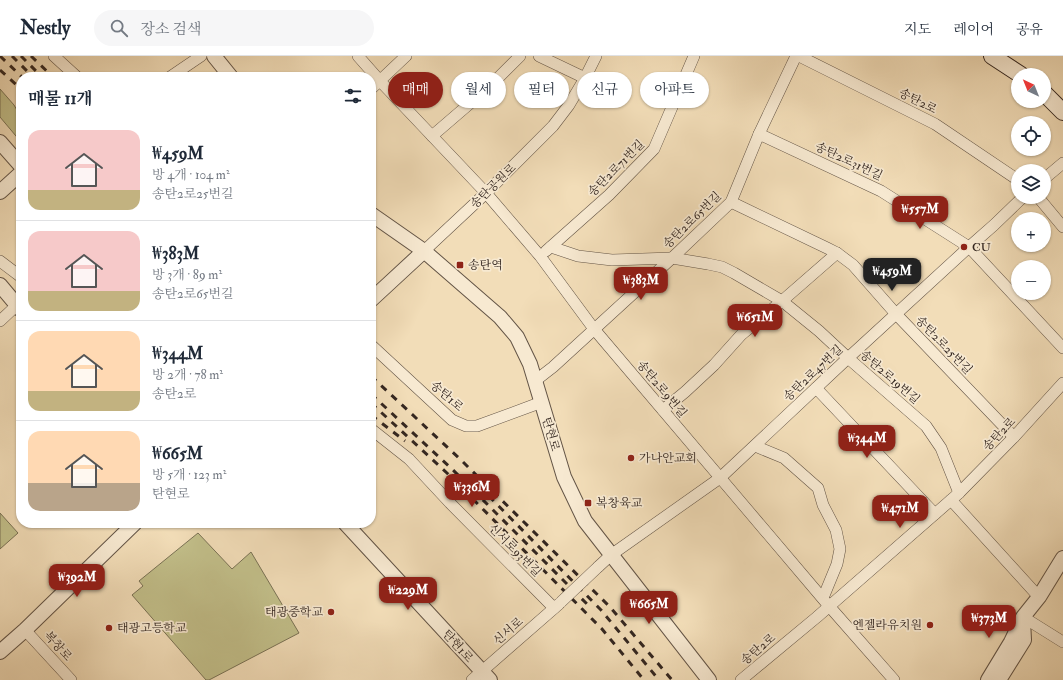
<!DOCTYPE html>
<html lang="ko">
<head>
<meta charset="utf-8">
<style>
	body { margin:0; font-family:"IM FELL Double Pica","Noto Serif KR",serif; background:#f6f6f7; color:#1f2937; height:100vh; display:flex; flex-direction:column; font-size:15px; white-space:nowrap }
	* { box-sizing:border-box; margin:0 }
	p { font-size:13px; color:#747a83 }
	.icon { flex:none; width:22px; height:22px; fill:none; stroke:currentColor; stroke-width:2; stroke-linecap:round; stroke-linejoin:round }
	.map { position:relative; flex:1; overflow:hidden }
	.drawer { position:absolute; left:16px; top:16px; width:360px; height:456px; display:flex; flex-direction:column; background:#fff; border-radius:16px; box-shadow:0 1px 3px #0004 }
	.drawer>* { flex:none }
	.banner { position:absolute; left:388px; top:16px; width:380px; height:36px; display:flex; gap:8px }
	.needle { width:26px; rotate:317deg }
	.tools { position:absolute; left:1011px; top:12px; display:grid; gap:8px }
	.tools a { display:grid; place-items:center; width:40px; height:40px; border-radius:50%; background:#fff; box-shadow:0 1px 3px #0004; font-size:20px }
	.price { position:absolute; translate:-50% -34px; padding:0 9px; border-radius:8px; background:#8f2418; color:#fff; font-size:13px; line-height:26px; filter:drop-shadow(0 1px 2px #0008) }
	.price::after { content:''; position:absolute; left:50%; top:24px; width:12px; height:9px; margin-left:-6px; background:inherit; clip-path:polygon(0 0,100% 0,50% 100%) }
	.price.selected { background:#222; color:#fff }
	ul { padding:0; list-style:none }
	li { display:flex; align-items:center; gap:12px; height:100px; padding:0 12px }
	li+li { border-top:1px solid #e0e1e3 }
	li span { display:grid; place-items:center; flex:none; width:112px; height:80px; border-radius:12px; color:#555 }
	li>.icon { margin-inline-start:auto }
	span .icon { width:48px; height:48px; fill:#fffc; stroke-width:1 }
	li b { font-size:17px }
	h2 { display:flex; justify-content:space-between; align-items:center; height:48px; padding:0 12px; font-size:17px }
	.pill { padding:0 14px; border-radius:18px; background:#fff; box-shadow:0 1px 3px #0004; font-size:14px; line-height:36px }
	.pill.selected { background:#8f2418; color:#fff }
	header { display:flex; align-items:center; gap:24px; box-sizing:border-box; height:56px; padding:0 20px; background:#fff; border-bottom:1px solid #e0e1e3 }
	header strong { font-size:19px }
	nav { display:flex; gap:22px; margin-inline-start:auto; font-size:14px }
	.search { width:280px; height:36px; background:#f6f6f7; display:flex; align-items:center; gap:10px; box-sizing:border-box; padding:0 14px; border-radius:22px; color:#747a83; font-size:15px }
	.map>svg:first-child { display:block }
</style>
</head>
<body>
<header>
<strong>Nestly</strong>
<div class="search"><svg class="icon" aria-label="search" viewBox="0 0 24 24"><circle cx="10" cy="10" r="6"/><path d="M15 15l6 6"/></svg>장소 검색</div>
<nav><a>지도</a><a>레이어</a><a>공유</a></nav>
</header>
<div class="map">
<svg width="1063" height="624" viewBox="0 0 1063 624">
	<rect width="100%" height="100%" fill="#f2ddb8"/>
	<filter id="stains"><feTurbulence type="fractalNoise" baseFrequency=".005" numOctaves="4"/><feColorMatrix values="0 0 0 0 .2 0 0 0 0 .09 0 0 0 0 .02 0 0 0 .5 -.17"/></filter>
	<radialGradient id="worn" r=".72"><stop offset=".6" stop-color="#630" stop-opacity="0"/><stop offset="1" stop-color="#630" stop-opacity=".3"/></radialGradient>
	<g fill="#c2bf8a" stroke="#7a7255">
		<path d="M0 33 14 49 21 61V86L0 61Z"/>
		<path d="M0 457 18 477 0 493Z"/>
		<path d="M198 477 232 513 251 496 299 577 209 624H206L132 539 143 530 139 525Z"/>
	</g>
	<g fill="none" stroke-linecap="round" stroke-linejoin="round">
		<defs>
			<g id="minor">
				<path d="M54 0 77 21"/>
				<path d="M358 0 380 25 486 137 540 200 594 273 829 550 894 624"/>
				<path d="M539 0 585 22"/>
				<path d="M799 0 935 68 1018 124"/>
				<path d="M170 21 201 0"/>
				<path d="M371 33 406 0"/>
				<path d="M759 78 881 135 969 191 1063 292"/>
				<path d="M432 80 489 31 520 0"/>
				<path d="M1044 123 1063 107"/>
				<path d="M1038 141 1063 171"/>
				<path d="M731 146 827 192 837 197 853 209 896 258 1014 381"/>
				<path d="M551 191 578 200 612 204 672 202 708 208 722 211 734 217 782 245 819 275 848 302 926 370 941 392 959 437"/>
				<path d="M424 195 486 137 553 70 569 49 585 22 596 0"/>
				<path d="M546 195 609 139 654 93 694 0"/>
				<path d="M0 205 21 221"/>
				<path d="M0 265 17 249"/>
				<path d="M371 289 452 364 466 370H477L542 346"/>
				<path d="M535 325 553 311 672 202 731 146 759 78 796 0"/>
				<path d="M816 332 935 458"/>
				<path d="M663 354 685 336 714 309 741 279 782 245 837 197"/>
				<path d="M371 373 409 403 450 447 554 552"/>
				<path d="M755 390 784 402 818 432 823 449 836 474 840 493 837 508 823 542"/>
				<path d="M951 444 1039 541"/>
				<path d="M598 511 611 499 720 422 848 302 969 191 994 169 1023 141"/>
				<path d="M1023 561 1063 586"/>
				<path d="M25 574 71 624"/>
				<path d="M472 624 559 548"/>
				<path d="M741 624 817 561 959 437 1014 381 1063 327"/>
			</g>
			<g id="tertiary">
				<path d="M214 0 231 21"/>
				<path d="M0 86 21 110"/>
				<path d="M0 136 21 117"/>
				<path d="M371 158 424 195 500 261 517 281 530 308 564 421 585 465 709 624"/>
				<path d="M0 229 21 254"/>
				<path d="M371 244 424 195"/>
				<path d="M345 467 490 624"/>
				<path d="M0 596 25 574 135 467"/>
				<path d="M988 624 1011 586 1023 561 1039 541 1063 502"/>
				<path d="M999 624 1024 584 1023 564"/>
			</g>
			<g id="secondary">
				<path d="M992 0 1021 19"/>
				<path d="M1044 37 1063 56"/>
			</g>
		</defs>
		<use href="#minor" stroke="#635446" stroke-width="12"/>
		<use href="#tertiary" stroke="#635446" stroke-width="16"/>
		<use href="#secondary" stroke="#332620" stroke-width="18"/>
		<use href="#minor" stroke="#f7e9d1" stroke-width="11"/>
		<use href="#tertiary" stroke="#f7e9d1" stroke-width="14"/>
		<use href="#secondary" stroke="#f7e9d1" stroke-width="16"/>
		<g stroke="#332620" stroke-width="3" stroke-dasharray="7 7" stroke-linecap="butt">
			<path d="M0 0 22 21"/>
			<path d="M12 0 33 21"/>
			<path d="M21 0 42 21"/>
			<path d="M31 0 53 21"/>
			<path d="M0 14 21 33"/>
			<path d="M371 320 461 404 610 551 672 624"/>
			<path d="M371 338 452 413 591 552"/>
			<path d="M371 347 448 418 602 573 644 624"/>
			<path d="M371 359 405 385"/>
			<path d="M479 430 601 554 659 624"/>
		</g>
		<defs>
			<path id="minor-bridge" d="M561 546 598 511"/>
		</defs>
		<use href="#minor-bridge" stroke="#635446" stroke-width="12" stroke-linecap="butt"/>
		<use href="#minor-bridge" stroke="#f7e9d1" stroke-width="11"/>
	</g>
	<g fill="#8f2418" stroke="#f7e9d1" stroke-width="1.5">
		<circle cx="964" cy="191" r="4"/>
		<rect x="456" y="205" width="8" height="8" rx="2"/>
		<circle cx="631" cy="402" r="4"/>
		<rect x="584" y="443" width="8" height="8" rx="2"/>
		<circle cx="331" cy="556" r="4"/>
		<circle cx="930" cy="569" r="4"/>
		<circle cx="109" cy="572" r="4"/>
	</g>
	<g text-anchor="middle" stroke-width="3.5" stroke-linejoin="round" paint-order="stroke">
		<g font-size="12" fill="#332620" stroke="#f7e9d1">
			<text transform="translate(918 45) rotate(27)" y="4">송탄2로</text>
			<text transform="translate(849 105) rotate(25)" y="4">송탄2로31번길</text>
			<text transform="translate(616 112) rotate(-45)" y="4">송탄2로71번길</text>
			<text transform="translate(493 130) rotate(-44)" y="4">송탄공원로</text>
			<text transform="translate(692 164) rotate(-44)" y="4">송탄2로65번길</text>
			<text transform="translate(944 289) rotate(46)" y="4">송탄2로25번길</text>
			<text transform="translate(813 317) rotate(-43)" y="4">송탄2로47번길</text>
			<text transform="translate(890 321) rotate(41)" y="4">송탄2로19번길</text>
			<text transform="translate(662 333) rotate(50)" y="4">송탄2로9번길</text>
			<text transform="translate(447 340) rotate(41)" y="4">송탄1로</text>
			<text transform="translate(551 378) rotate(74)" y="4">탄현로</text>
			<text transform="translate(999 378) rotate(-46)" y="4">송탄2로</text>
			<text transform="translate(515 494) rotate(45)" y="4">신서로93번길</text>
			<text transform="translate(508 575) rotate(-41)" y="4">신서로</text>
			<text transform="translate(58 590) rotate(48)" y="4">복창로</text>
			<text transform="translate(458 590) rotate(48)" y="4">탄현1로</text>
			<text transform="translate(758 593) rotate(-40)" y="4">송탄2로</text>
		</g>
		<g font-size="12" fill="#332620" stroke="#f7e9d1" text-anchor="start">
			<text x="972" y="195">CU</text>
			<text x="468" y="213">송탄역</text>
			<text x="639" y="406">가나안교회</text>
			<text x="596" y="451">복창육교</text>
			<text x="323" y="560" text-anchor="end">태광중학교</text>
			<text x="922" y="573" text-anchor="end">엔젤라유치원</text>
			<text x="117" y="576">태광고등학교</text>
		</g>
	</g>
	<rect width="100%" height="100%" filter="url(#stains)"/>
	<rect width="100%" height="100%" fill="url(#worn)"/>
</svg>
<div class="tools">
<a><svg class="needle" viewBox="-14 -14 28 28"><path d="M0-13l5 13h-10z" fill="#e53935"/><path d="M0 13l5-13h-10z" fill="#747a83"/></svg></a>
<a><svg class="icon" aria-label="locate" viewBox="0 0 24 24"><circle cx="12" cy="12" r="6"/><path d="M12 2v4M12 18v4M2 12h4M18 12h4"/></svg></a>
<a><svg class="icon" aria-label="layers" viewBox="0 0 24 24"><path d="M12 4l9 5-9 5-9-5zM3 14l9 5 9-5"/></svg></a>
<a>+</a>
<a>−</a>
</div>
<b class="price" style="left:920px;top:174px">₩557M</b>
<b class="price selected" style="left:892px;top:236px">₩459M</b>
<b class="price" style="left:641px;top:245px">₩383M</b>
<b class="price" style="left:755px;top:282px">₩651M</b>
<b class="price" style="left:867px;top:403px">₩344M</b>
<b class="price" style="left:472px;top:452px">₩336M</b>
<b class="price" style="left:900px;top:473px">₩471M</b>
<b class="price" style="left:77px;top:542px">₩392M</b>
<b class="price" style="left:408px;top:555px">₩229M</b>
<b class="price" style="left:649px;top:569px">₩665M</b>
<b class="price" style="left:989px;top:583px">₩373M</b>
<div class="banner">
<a class="pill selected">매매</a>
<a class="pill">월세</a>
<a class="pill">필터</a>
<a class="pill">신규</a>
<a class="pill">아파트</a>
</div>
<section class="drawer">
<h2>매물 11개<svg class="icon" aria-label="filters" viewBox="0 0 24 24"><path d="M4 7h16M4 17h16"/><circle cx="9" cy="7" r="2"/><circle cx="15" cy="17" r="2"/></svg></h2>
<ul>
<li><span style="background:linear-gradient(#f6c9c9 75%,#c2b280 0)"><svg class="icon" aria-label="home" viewBox="0 0 24 24"><path d="M3 11l9-7 9 7M6 9v11h12V9"/></svg></span><div><b>₩459M</b><p>방 4개 · 104 m²</p><p>송탄2로25번길</p></div></li>
<li><span style="background:linear-gradient(#f6c9c9 75%,#c2b280 0)"><svg class="icon" aria-label="home" viewBox="0 0 24 24"><path d="M3 11l9-7 9 7M6 9v11h12V9"/></svg></span><div><b>₩383M</b><p>방 3개 · 89 m²</p><p>송탄2로65번길</p></div></li>
<li><span style="background:linear-gradient(#ffd9b3 75%,#c2b280 0)"><svg class="icon" aria-label="home" viewBox="0 0 24 24"><path d="M3 11l9-7 9 7M6 9v11h12V9"/></svg></span><div><b>₩344M</b><p>방 2개 · 78 m²</p><p>송탄2로</p></div></li>
<li><span style="background:linear-gradient(#ffd9b3 65%,#b9a48a 0)"><svg class="icon" aria-label="home" viewBox="0 0 24 24"><path d="M3 11l9-7 9 7M6 9v11h12V9"/></svg></span><div><b>₩665M</b><p>방 5개 · 123 m²</p><p>탄현로</p></div></li>
</ul>
</section>
</div>
</body>
</html>
